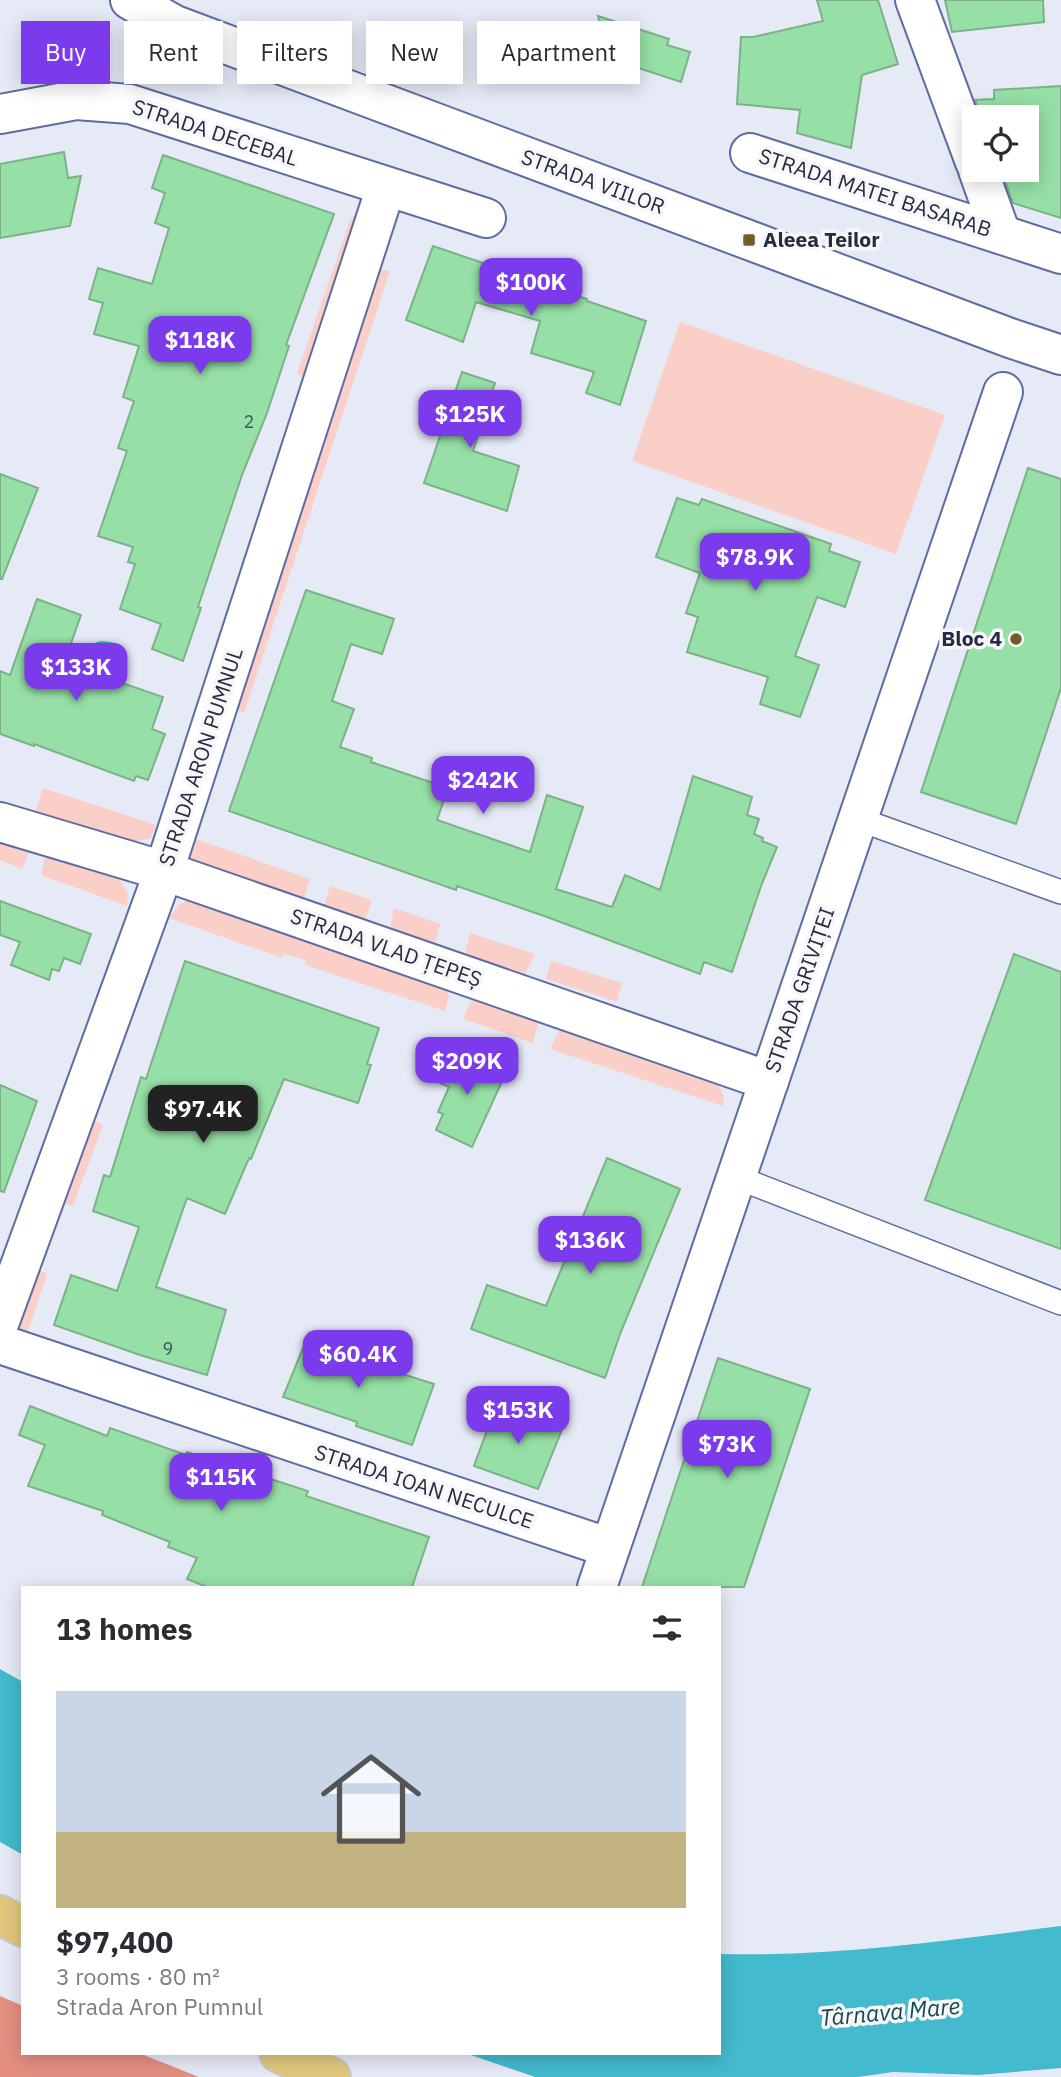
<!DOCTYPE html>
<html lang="en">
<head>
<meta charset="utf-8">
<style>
	body { margin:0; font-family:"IBM Plex Sans",sans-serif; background:#f2f2f3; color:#2b2b33; height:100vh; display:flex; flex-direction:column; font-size:26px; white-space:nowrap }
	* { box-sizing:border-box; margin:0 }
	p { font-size:23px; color:#7c7c81 }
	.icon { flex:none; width:38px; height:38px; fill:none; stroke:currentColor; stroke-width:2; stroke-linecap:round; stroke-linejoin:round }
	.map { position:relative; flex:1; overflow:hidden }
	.sheet { position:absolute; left:21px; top:1586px; width:700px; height:469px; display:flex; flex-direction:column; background:#fff; border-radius:0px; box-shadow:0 4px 18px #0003 }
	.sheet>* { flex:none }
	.guide { position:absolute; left:21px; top:21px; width:700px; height:63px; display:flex; gap:14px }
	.controls { position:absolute; left:962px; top:105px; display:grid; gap:14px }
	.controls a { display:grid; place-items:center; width:77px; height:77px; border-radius:0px; background:#fff; box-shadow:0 4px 18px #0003; font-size:35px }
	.price { position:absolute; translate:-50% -60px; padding:0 16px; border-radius:14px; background:#7c3aed; color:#fff; font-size:23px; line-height:46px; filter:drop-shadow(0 2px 4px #0008) }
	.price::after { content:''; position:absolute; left:50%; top:42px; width:21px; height:16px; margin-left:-10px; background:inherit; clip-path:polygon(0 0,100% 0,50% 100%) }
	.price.active { background:#222; color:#fff }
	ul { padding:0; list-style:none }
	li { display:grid; align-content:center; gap:14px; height:371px; padding:0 35px }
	li span { display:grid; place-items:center; height:217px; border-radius:0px; color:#555 }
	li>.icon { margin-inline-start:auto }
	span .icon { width:126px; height:126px; fill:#fffc; stroke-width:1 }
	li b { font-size:30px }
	h2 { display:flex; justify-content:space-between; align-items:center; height:84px; padding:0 35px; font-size:30px }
	.tag { padding:0 24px; border-radius:0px; background:#fff; box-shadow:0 4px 18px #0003; font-size:24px; line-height:63px }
	.tag.active { background:#7c3aed; color:#fff }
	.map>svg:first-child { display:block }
</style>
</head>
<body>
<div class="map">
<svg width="1061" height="2077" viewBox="0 0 1061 2077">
	<rect width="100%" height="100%" fill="#e6eaf6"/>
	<g fill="#facfc7">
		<path d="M354 216 360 217 309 380 297 374 350 220Z"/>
		<path d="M378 269 390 271 244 713 231 707Z"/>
		<path d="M680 322 945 415 896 554 632 461Z"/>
		<path d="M43 788 156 825 151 838 137 841 117 838 36 811Z"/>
		<path d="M190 837 310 879 303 901 193 862 184 851Z"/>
		<path d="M0 839 30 850 22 869 0 860Z"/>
		<path d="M46 855 118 877 128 893 127 906 41 875Z"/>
		<path d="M330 886 372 900 365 920 324 906Z"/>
		<path d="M189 900 446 987 449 996 445 1011 305 965 306 960 284 954 282 958 169 918 179 905Z"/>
		<path d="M394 908 440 924 435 944 390 929Z"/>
		<path d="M470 933 535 954 525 974 465 955Z"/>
		<path d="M551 961 622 983 617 1002 546 979Z"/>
		<path d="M477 996 540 1017 533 1043 463 1019 470 1003Z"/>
		<path d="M562 1025 716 1081 724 1096 723 1106 550 1049Z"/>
		<path d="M95 1121 103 1125 73 1206 65 1204Z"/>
		<path d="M39 1270 47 1274 24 1344 19 1338 17 1328Z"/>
	</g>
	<path fill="#e48f80" d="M0 1996 23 2006V2053H139L199 2077H0Z"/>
	<g fill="#43bacd">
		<path d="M101 641C114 642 121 643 126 656L119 668 100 670 93 679 72 673C68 653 86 645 101 641Z"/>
		<path d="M0 1669 23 1682V1855L0 1842Z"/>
		<path d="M1061 1926V2068L978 2075 893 2072 858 2077H535L465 2053H719V1954C834 1957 948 1940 1061 1926Z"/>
	</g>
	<g fill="#96dfa6" stroke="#7bb287" stroke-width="2">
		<path d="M817 0H878L898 64 862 75 851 148 797 133 800 110 737 104 741 37H753L823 21Z"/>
		<path d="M945 0H1043L1044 22 952 32Z"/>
		<path d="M598 16 669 39 667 45 690 52 681 82 608 58Z"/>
		<path d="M1061 86V218L1013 203 1001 170H1027V117H982L975 100 994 99V90Z"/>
		<path d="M64 152 68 178 81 176 70 226 0 238V164Z"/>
		<path d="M163 155 334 214 286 345 289 346 267 413 242 475 198 607 201 608 183 661 152 649 161 624 120 609 135 564 128 562 133 547 98 536 127 451 118 448 134 401 123 397 139 346 94 334 103 303 89 299 98 268 152 284 169 228 155 223 165 193 152 188Z"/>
		<path d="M433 246 489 265 488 268 587 299V301L646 321 620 405 586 393 594 372 531 353 540 321 476 302 463 342 406 320Z"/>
		<path d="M462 372 495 383 473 451 519 466 507 511 424 483Z"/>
		<path d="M1028 468 1061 479V688L1016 824 921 792Z"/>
		<path d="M0 474 38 488 2 579H0Z"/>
		<path d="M677 498 699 505 702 499 831 544 829 551 860 562 845 607 817 597 795 656 819 665 800 717 760 704 768 677 687 652 698 617 686 613 700 573 656 557Z"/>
		<path d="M306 590 394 619 382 654 351 644 332 701 354 709 340 747 372 758 371 762 448 788 437 820 530 852 547 795 583 807 556 889 612 907 625 875 660 890 693 776 752 797 747 815 759 819 754 834 763 838 762 841 777 847 761 886 732 972 704 962 700 974 547 917 457 886 456 890 229 811Z"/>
		<path d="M37 599 81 615 64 663 163 697 152 729 165 734 148 780 136 776 134 781 34 744V746L0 734V671L10 675Z"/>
		<path d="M0 901 91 934 80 964 64 958 59 971 52 969 49 980 11 965 20 942 0 935Z"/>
		<path d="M1014 954 1061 972V1249L925 1200Z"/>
		<path d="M185 961 379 1028 367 1064 371 1065 358 1103 284 1079 251 1159 249 1158 225 1214 187 1198 156 1287 226 1310 207 1375 140 1355 54 1325 71 1275 117 1291 139 1227 93 1211 104 1175 110 1177 141 1077 146 1079Z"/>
		<path d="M452 1050 505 1075 472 1147 436 1130 443 1114 438 1112 449 1087 438 1082Z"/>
		<path d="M0 1085 37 1101 4 1192 0 1191Z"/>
		<path d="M607 1158 680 1189 620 1334 605 1378 471 1329 487 1285 546 1306Z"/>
		<path d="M309 1333 360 1352 358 1360 434 1384 412 1445 356 1426 357 1422 283 1397Z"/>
		<path d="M718 1358 810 1389 744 1587H642Z"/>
		<path d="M497 1403 563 1427 538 1489 474 1466Z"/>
		<path d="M30 1406 107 1436 110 1428 186 1455 187 1452 255 1474 308 1491 306 1496 429 1537 412 1587H207L187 1579 197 1558 168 1547 170 1542 102 1515 103 1511 28 1486 45 1445 19 1435Z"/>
	</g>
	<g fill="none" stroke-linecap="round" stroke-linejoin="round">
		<defs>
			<g id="service">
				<path d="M858 819 1061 892"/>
				<path d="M736 1177 1061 1303"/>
			</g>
			<g id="minor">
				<path d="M915 0 975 162"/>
				<path d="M0 114 76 100 130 104 486 218"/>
				<path d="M750 153 1061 254"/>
				<path d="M978 170 1001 234"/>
				<path d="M0 822 164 871 769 1081"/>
				<path d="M0 1321 164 871 386 187"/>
				<path d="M0 1344 610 1548"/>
				<path d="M597 1587 1003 392"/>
			</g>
			<path id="tertiary" d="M130 0 175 25 1010 338 1061 355"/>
			<g id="trunk">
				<path d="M0 1915 23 1927"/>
				<path d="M279 2053 331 2077"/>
			</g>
		</defs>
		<use href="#service" stroke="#5d6ca1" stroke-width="26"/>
		<use href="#minor" stroke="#5d6ca1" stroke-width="42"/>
		<use href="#tertiary" stroke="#5d6ca1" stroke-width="42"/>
		<use href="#trunk" stroke="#c6c8ce" stroke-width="42"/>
		<use href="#service" stroke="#fff" stroke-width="23"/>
		<use href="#minor" stroke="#fff" stroke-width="38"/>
		<use href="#tertiary" stroke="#fff" stroke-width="38"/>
		<use href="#trunk" stroke="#e0c77c" stroke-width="38"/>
	</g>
	<g fill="#6f5e2c" stroke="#f7f7f7" stroke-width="2.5">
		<rect x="742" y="233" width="14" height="14" rx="3.5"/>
		<circle cx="1016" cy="639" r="7"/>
	</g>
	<g text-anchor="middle" stroke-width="7" stroke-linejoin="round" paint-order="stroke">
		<g font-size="18" fill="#40585b">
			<text x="249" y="428">2</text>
			<text x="168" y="1355">9</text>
		</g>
		<g font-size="21" fill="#242b42" stroke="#f7f7f7">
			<text transform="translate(215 133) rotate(18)" y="7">STRADA DECEBAL</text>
			<text transform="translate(593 182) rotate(20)" y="7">STRADA VIILOR</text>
			<text transform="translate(875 193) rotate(18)" y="7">STRADA MATEI BASARAB</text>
			<text transform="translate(201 757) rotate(-72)" y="7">STRADA ARON PUMNUL</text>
			<text transform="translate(386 948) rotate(19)" y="7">STRADA VLAD ȚEPEȘ</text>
			<text transform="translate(800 990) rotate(-71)" y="7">STRADA GRIVIȚEI</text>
			<text transform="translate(424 1487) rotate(18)" y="7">STRADA IOAN NECULCE</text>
		</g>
		<g font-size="21" font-weight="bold" fill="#242b42" stroke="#f7f7f7" text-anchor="start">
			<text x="763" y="247">Aleea Teilor</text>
			<text x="1002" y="646" text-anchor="end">Bloc 4</text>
		</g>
		<g font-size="23" font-style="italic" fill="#144750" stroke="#f7f7f7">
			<text transform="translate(890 2012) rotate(-5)" y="8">Târnava Mare</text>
		</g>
	</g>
</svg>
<div class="controls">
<a><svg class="icon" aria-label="locate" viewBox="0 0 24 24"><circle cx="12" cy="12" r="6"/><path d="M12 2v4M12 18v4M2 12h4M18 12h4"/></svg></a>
</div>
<b class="price" style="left:531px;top:318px">$100K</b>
<b class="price" style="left:200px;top:376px">$118K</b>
<b class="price" style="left:470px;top:450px">$125K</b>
<b class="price" style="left:755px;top:593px">$78.9K</b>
<b class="price" style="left:76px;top:703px">$133K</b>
<b class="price" style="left:483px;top:816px">$242K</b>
<b class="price" style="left:467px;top:1097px">$209K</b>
<b class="price active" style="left:203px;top:1145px">$97.4K</b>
<b class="price" style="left:590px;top:1276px">$136K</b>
<b class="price" style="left:358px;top:1390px">$60.4K</b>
<b class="price" style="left:518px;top:1446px">$153K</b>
<b class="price" style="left:727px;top:1480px">$73K</b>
<b class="price" style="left:221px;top:1513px">$115K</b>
<div class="guide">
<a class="tag active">Buy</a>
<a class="tag">Rent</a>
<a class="tag">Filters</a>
<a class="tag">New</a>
<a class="tag">Apartment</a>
</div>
<section class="sheet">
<h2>13 homes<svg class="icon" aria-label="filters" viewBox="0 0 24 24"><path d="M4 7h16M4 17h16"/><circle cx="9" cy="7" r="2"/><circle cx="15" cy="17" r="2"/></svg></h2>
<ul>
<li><span style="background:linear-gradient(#c9d6e8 65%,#c2b280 0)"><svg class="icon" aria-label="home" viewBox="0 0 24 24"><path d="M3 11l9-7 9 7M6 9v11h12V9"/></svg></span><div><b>$97,400</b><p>3 rooms · 80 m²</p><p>Strada Aron Pumnul</p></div></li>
</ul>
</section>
</div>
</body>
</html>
